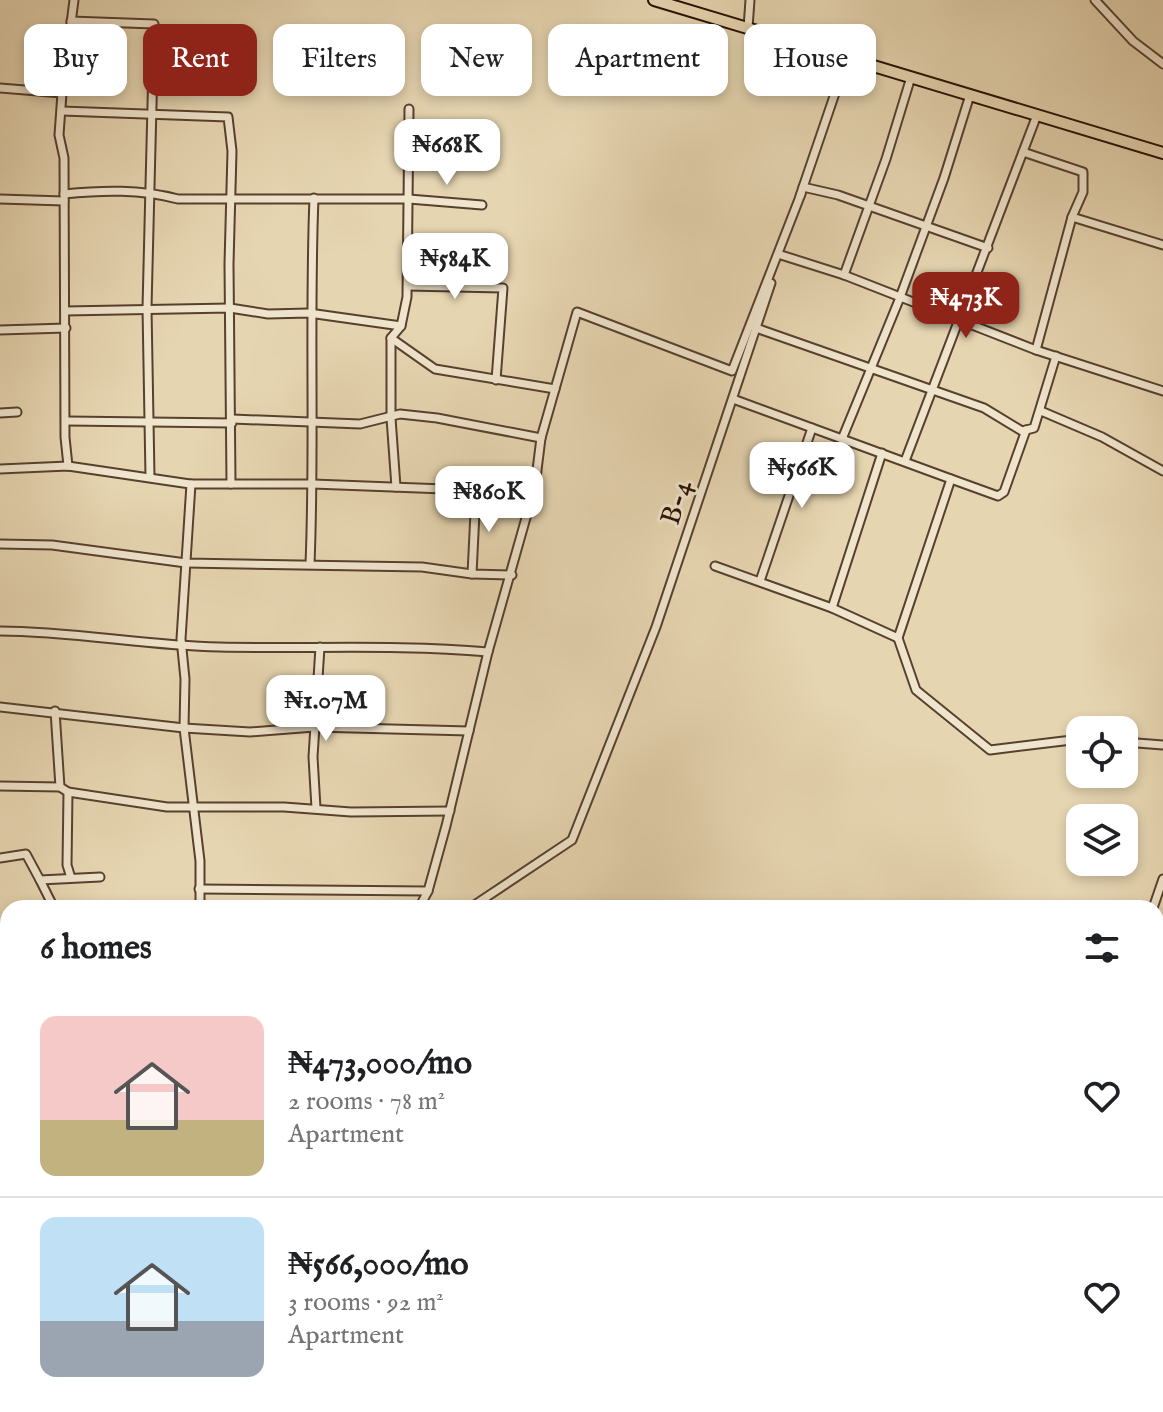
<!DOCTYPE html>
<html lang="en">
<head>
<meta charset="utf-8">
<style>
	body { margin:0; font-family:"IM FELL English",serif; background:#f2f2f2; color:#202124; height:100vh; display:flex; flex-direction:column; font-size:30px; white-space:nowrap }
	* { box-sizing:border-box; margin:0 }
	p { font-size:26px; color:#757577 }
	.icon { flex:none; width:44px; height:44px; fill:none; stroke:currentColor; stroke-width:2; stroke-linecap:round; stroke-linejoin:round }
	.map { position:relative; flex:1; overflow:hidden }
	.panel { position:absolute; left:0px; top:900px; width:1164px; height:512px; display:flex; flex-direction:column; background:#fff; border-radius:24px 24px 0 0; box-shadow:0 4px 12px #0003 }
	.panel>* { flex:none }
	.guide { position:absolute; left:24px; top:24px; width:1116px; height:72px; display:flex; gap:16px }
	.fabs { position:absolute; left:1066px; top:716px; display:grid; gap:16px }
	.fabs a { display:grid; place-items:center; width:72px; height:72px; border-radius:16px; background:#fff; box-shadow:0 4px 12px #0003; font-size:40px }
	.price { position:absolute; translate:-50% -68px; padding:0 18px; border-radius:16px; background:#fff; color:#222; font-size:26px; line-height:52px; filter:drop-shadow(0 2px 4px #0008) }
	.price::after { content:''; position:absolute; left:50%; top:48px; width:24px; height:18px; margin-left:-12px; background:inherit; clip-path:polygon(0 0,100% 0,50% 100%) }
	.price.active { background:#8f2418; color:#fff }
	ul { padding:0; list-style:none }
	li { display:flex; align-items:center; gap:24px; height:200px; padding:0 40px }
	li+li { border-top:2px solid #e0e0e0 }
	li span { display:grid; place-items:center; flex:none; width:224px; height:160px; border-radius:16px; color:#555 }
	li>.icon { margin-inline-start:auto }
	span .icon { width:96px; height:96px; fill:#fffc; stroke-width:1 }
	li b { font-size:34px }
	h2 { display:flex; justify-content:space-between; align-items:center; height:96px; padding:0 40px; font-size:34px }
	.pill { padding:0 28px; border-radius:16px; background:#fff; box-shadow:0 4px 12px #0003; font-size:28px; line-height:72px }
	.pill.active { background:#8f2418; color:#fff }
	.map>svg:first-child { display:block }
</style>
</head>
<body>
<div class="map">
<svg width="1163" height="1412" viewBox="0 0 1163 1412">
	<rect width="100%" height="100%" fill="#e6d5b1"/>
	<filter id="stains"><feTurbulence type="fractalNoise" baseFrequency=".0025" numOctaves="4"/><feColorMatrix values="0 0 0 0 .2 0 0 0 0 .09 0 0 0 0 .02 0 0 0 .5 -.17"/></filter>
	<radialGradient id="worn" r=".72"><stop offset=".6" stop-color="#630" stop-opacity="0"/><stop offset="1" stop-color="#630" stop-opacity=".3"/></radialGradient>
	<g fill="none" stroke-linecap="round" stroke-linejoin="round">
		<defs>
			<g id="minor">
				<path d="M1095 0 1133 41 1163 64"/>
				<path d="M71 21 154 24 147 308 150 477"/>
				<path d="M748 28 750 0"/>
				<path d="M0 88 62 93"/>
				<path d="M62 111 228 117 232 151 229 264 231 484"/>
				<path d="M1023 152 1083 172V192L1072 217 1036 350"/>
				<path d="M803 187 838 195 988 248"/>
				<path d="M64 194C103 190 140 189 178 199H409L482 205"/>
				<path d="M800 196 847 58"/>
				<path d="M0 199 64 201"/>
				<path d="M1072 217 1163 245"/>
				<path d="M475 246V286"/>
				<path d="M781 255 844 275 1036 350 1163 391"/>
				<path d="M844 275 886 159 911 77"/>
				<path d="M408 286 503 288 496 380"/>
				<path d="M65 311 230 308 268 314 309 313 401 326"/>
				<path d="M756 328 984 408 1022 431 1034 428 1056 356"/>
				<path d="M0 330 66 328"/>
				<path d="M391 338 435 369 555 389"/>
				<path d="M733 399 951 479 898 638 916 690 990 750 1080 739"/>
				<path d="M1041 411 1102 437 1163 471"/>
				<path d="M0 413 17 412"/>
				<path d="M232 419 360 424 400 414 437 418 541 438"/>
				<path d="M67 421 232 423"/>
				<path d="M842 439 899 300 944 178 970 95"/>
				<path d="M905 461 1037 115"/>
				<path d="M68 466 65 437 64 158 59 135 62 93 74 0"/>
				<path d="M0 469 68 466 190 484H313L520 492 535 486"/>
				<path d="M951 479 998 496 1004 492 1026 430"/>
				<path d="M191 484 181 639 185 679 184 728 200 861V908"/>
				<path d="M396 487 391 418V338L401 326 407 297 409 109"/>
				<path d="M0 544 52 545 186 563 422 567 472 574 512 575"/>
				<path d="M310 564C315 442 309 320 314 198"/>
				<path d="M715 566 832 608 898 638"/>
				<path d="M472 574 476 492"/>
				<path d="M760 581 812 428"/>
				<path d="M832 608 882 453"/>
				<path d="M0 631C74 631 146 646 219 647 309 649 399 644 488 652"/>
				<path d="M0 707 184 728 250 732 314 727 469 731"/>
				<path d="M55 711 60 787"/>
				<path d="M1124 742 1163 745"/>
				<path d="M0 786 60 787 68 792 167 807H284L351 812 450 811"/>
				<path d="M68 792 67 865 71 878"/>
				<path d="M316 808 313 757 320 647"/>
				<path d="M0 858 26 854 40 880 100 877"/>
				<path d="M40 880 54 908"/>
				<path d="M199 889 428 891"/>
				<path d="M419 908 428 891 446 826 488 652 535 486 541 438 577 312 732 371 801 194"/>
				<path d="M470 908 572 840 656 627 771 283"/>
				<path d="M1153 908 1163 879"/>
				<path d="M1156 1053 1163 1042"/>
				<path d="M255 1404V1412"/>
				<path d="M454 1404 489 1412"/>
			</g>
			<path id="highway" d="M654 0 1163 153"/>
		</defs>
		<use href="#minor" stroke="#58402e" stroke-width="11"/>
		<use href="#highway" stroke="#290f03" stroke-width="14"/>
		<use href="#minor" stroke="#efe4cc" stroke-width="7"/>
		<use href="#highway" stroke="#e6d5b1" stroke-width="10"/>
	</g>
	<g text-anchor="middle" stroke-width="6" stroke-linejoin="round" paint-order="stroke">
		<g font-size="28" fill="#290f03" stroke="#efe4cc">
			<text transform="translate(675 502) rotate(-72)" y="10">B-4</text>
		</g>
	</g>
	<rect width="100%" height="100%" filter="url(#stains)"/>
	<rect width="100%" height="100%" fill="url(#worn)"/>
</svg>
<div class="fabs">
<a><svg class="icon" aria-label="locate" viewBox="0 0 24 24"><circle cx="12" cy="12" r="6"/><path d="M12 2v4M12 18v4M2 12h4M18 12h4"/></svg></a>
<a><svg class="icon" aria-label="layers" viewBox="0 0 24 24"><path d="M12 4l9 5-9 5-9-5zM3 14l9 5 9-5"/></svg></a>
</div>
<b class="price" style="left:447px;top:187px">₦668K</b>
<b class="price" style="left:455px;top:301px">₦584K</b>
<b class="price active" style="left:966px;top:340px">₦473K</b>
<b class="price" style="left:802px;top:510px">₦566K</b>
<b class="price" style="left:489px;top:534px">₦860K</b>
<b class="price" style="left:326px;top:743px">₦1.07M</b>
<div class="guide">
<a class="pill">Buy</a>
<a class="pill active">Rent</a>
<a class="pill">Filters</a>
<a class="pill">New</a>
<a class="pill">Apartment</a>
<a class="pill">House</a>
</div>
<section class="panel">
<h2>6 homes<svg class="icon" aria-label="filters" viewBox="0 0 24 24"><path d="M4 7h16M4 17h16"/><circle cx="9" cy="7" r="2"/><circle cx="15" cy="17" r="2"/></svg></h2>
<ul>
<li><span style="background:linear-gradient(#f6c9c9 65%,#c2b280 0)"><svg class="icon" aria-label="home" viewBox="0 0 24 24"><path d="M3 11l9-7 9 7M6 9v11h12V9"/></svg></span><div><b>₦473,000/mo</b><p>2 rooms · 78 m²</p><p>Apartment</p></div><svg class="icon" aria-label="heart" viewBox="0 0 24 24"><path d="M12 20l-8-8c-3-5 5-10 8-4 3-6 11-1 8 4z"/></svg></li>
<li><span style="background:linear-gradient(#bfe0f5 65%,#9aa5b1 0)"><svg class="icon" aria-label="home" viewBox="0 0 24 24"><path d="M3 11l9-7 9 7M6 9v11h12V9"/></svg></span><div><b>₦566,000/mo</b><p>3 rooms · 92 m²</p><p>Apartment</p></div><svg class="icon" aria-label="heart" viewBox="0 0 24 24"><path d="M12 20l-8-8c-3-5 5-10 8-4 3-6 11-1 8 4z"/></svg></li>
</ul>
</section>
</div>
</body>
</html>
